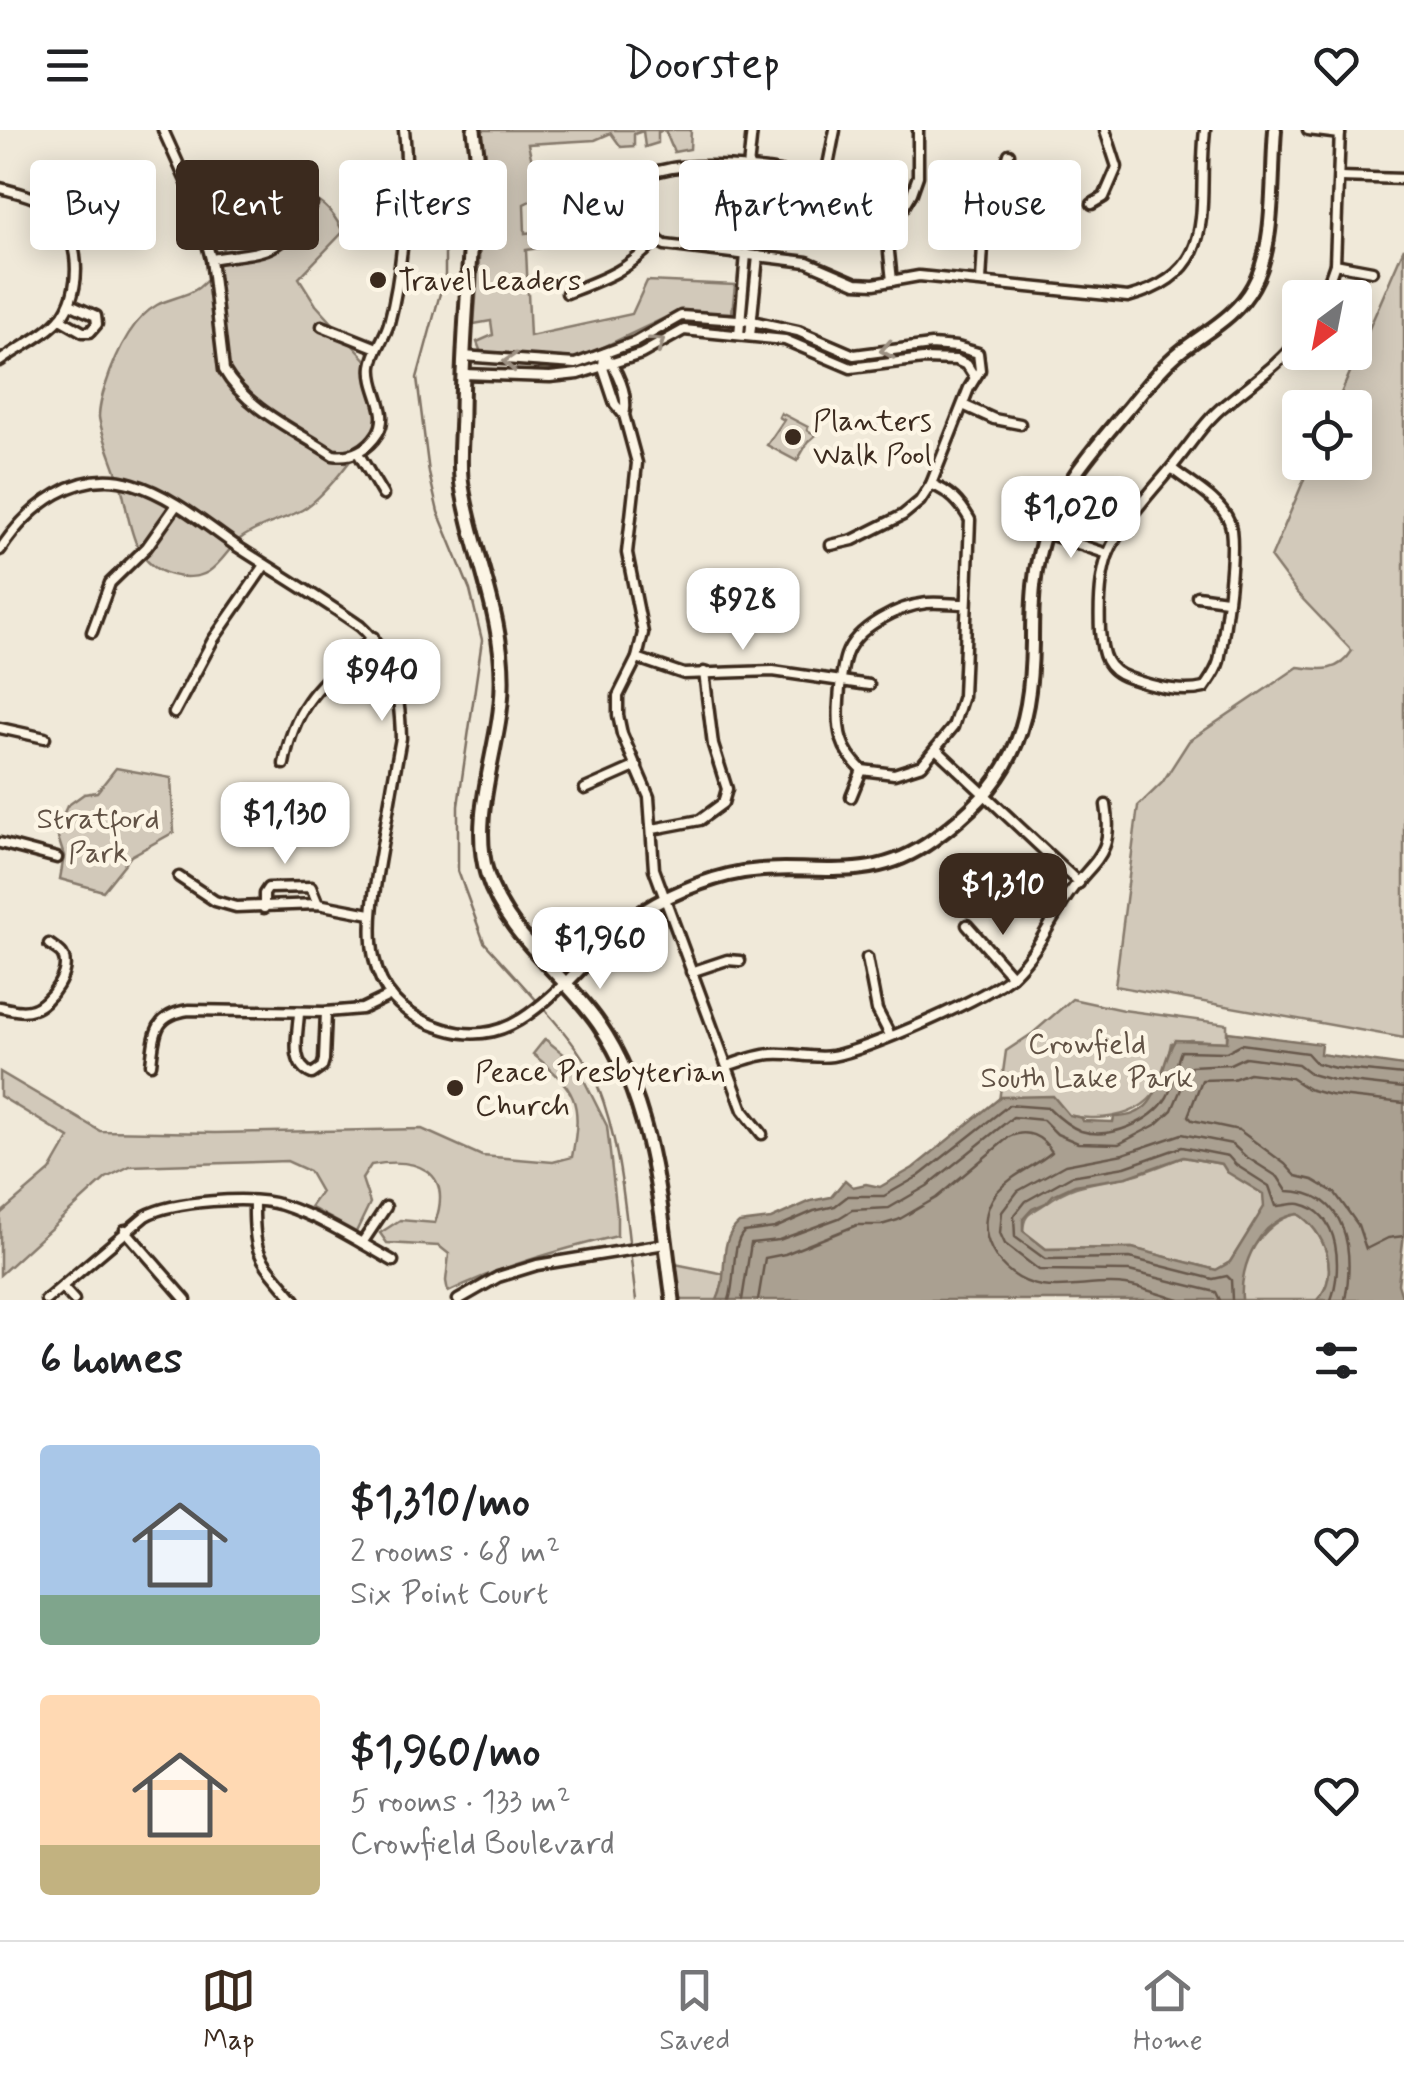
<!DOCTYPE html>
<html lang="en">
<head>
<meta charset="utf-8">
<style>
	body { margin:0; font-family:Mynerve,sans-serif; background:#f2f2f2; color:#202124; height:100vh; display:flex; flex-direction:column; font-size:38px; white-space:nowrap }
	* { box-sizing:border-box; margin:0 }
	p { font-size:32px; color:#757577 }
	.icon { flex:none; width:55px; height:55px; fill:none; stroke:currentColor; stroke-width:2; stroke-linecap:round; stroke-linejoin:round }
	.map { position:relative; height:1170px; overflow:hidden }
	.sheet { display:flex; flex-direction:column; background:#fff; flex:1 }
	.sheet>* { flex:none }
	.banner { position:absolute; left:30px; top:30px; width:1345px; height:90px; display:flex; gap:20px }
	.needle { width:65px; rotate:212deg }
	.controls { position:absolute; left:1282px; top:150px; display:grid; gap:20px }
	.controls a { display:grid; place-items:center; width:90px; height:90px; border-radius:10px; background:#fff; box-shadow:0 5px 25px #0003; font-size:50px }
	.price { position:absolute; translate:-50% -85px; padding:0 22px; border-radius:20px; background:#fff; color:#222; font-size:32px; line-height:65px; filter:drop-shadow(0 2px 5px #0008) }
	.price::after { content:''; position:absolute; left:50%; top:60px; width:30px; height:22px; margin-left:-15px; background:inherit; clip-path:polygon(0 0,100% 0,50% 100%) }
	.price.active { background:#3b2a1e; color:#fff }
	ul { padding:0; list-style:none }
	li { display:flex; align-items:center; gap:30px; height:250px; padding:0 40px }
	li span { display:grid; place-items:center; flex:none; width:280px; height:200px; border-radius:10px; color:#555 }
	li>.icon { margin-inline-start:auto }
	span .icon { width:120px; height:120px; fill:#fffc; stroke-width:1 }
	li b { font-size:42px }
	h2 { display:flex; justify-content:space-between; align-items:center; height:120px; padding:0 40px; font-size:42px }
	.pill { padding:0 35px; border-radius:10px; background:#fff; box-shadow:0 5px 25px #0003; font-size:35px; line-height:90px }
	.pill.active { background:#3b2a1e; color:#fff }
	header { display:flex; justify-content:space-between; align-items:center; height:130px; padding:0 40px; background:#fff; font-size:45px; font-weight:600 }
	.tab-bar { display:flex; justify-content:space-around; align-items:center; height:140px; border-top:2px solid #e0e0e0; background:#fff; font-size:28px; color:#757577 }
	.tab-bar a { display:grid; justify-items:center; gap:5px }
	.tab-bar .active { color:#3b2a1e }
	.map>svg:first-child { display:block }
</style>
</head>
<body>
<header><svg class="icon" aria-label="menu" viewBox="0 0 24 24"><path d="M4 6h16M4 12h16M4 18h16"/></svg>Doorstep<svg class="icon" aria-label="heart" viewBox="0 0 24 24"><path d="M12 20l-8-8c-3-5 5-10 8-4 3-6 11-1 8 4z"/></svg></header>
<div class="map">
<svg width="1404" height="1170" viewBox="0 0 1404 1170">
	<rect width="100%" height="100%" fill="#f0e9d9"/>
	<filter id="ink" filterUnits="userSpaceOnUse"><feTurbulence type="fractalNoise" baseFrequency=".01" numOctaves="2"/><feDisplacementMap in="SourceGraphic" scale="20" xChannelSelector="R" yChannelSelector="G"/><feConvolveMatrix kernelMatrix="1 2 1 2 8 2 1 2 1" color-interpolation-filters="sRGB"/></filter>
	<g filter="url(#ink)">
		<g fill="#d2c9ba" stroke="#867a6c" stroke-width="2.5">
			<path d="M479 0H691L690 19 674 22 665 0 658 2V13L645 17 643 1 634 4V16L621 17 611 3 595 10 528 14 540 66 524 74 525 103 613 92 614 107 526 120 530 206 632 184 647 151 735 155 732 183H675L570 233 483 228 477 212 493 205 491 191 474 194 487 29Z"/>
			<path d="M271 60C309 66 325 65 343 102L299 148 316 175 369 233 381 289C362 315 328 365 302 380 282 391 258 395 240 409 228 419 222 433 208 442 198 448 183 448 172 445 132 435 131 395 122 360 117 340 101 305 99 287 99 279 102 265 105 257 114 229 130 190 157 175 174 166 191 167 205 152 225 129 228 95 243 69Z"/>
			<path d="M1404 118V908L1115 856 1138 676 1162 653 1189 611 1298 537C1321 540 1338 543 1352 521L1297 463 1271 428 1311 333 1355 332V278L1335 277Z"/>
			<path d="M781 283 808 297 807 300 816 305 808 312 797 331 767 315 784 290 779 287Z"/>
			<path d="M116 638 171 648 174 702 131 726 103 761 60 749 64 726 56 701 67 676 84 664 97 662Z"/>
			<path d="M1072 869 1123 880 1227 894V912L1190 910 1171 913C1168 928 1164 951 1154 964 1119 1007 1044 981 999 971L1006 921 1033 903Z"/>
			<path d="M545 909 576 934 607 996 617 1084V1106C558 1120 502 1136 448 1162L446 1151 449 1124 439 1116 387 1113 380 1103 400 1090 435 1093C454 1039 415 1027 371 1035L362 1049 370 1073 356 1102 310 1077 321 1062 309 1041 287 1031 130 1036 106 1048 0 1145V1084L50 1041 69 1008 0 966V942L100 1001 215 1003 422 999 482 1026 553 1032 572 1027C583 971 576 960 533 924Z"/>
			<path d="M1183 1027 1222 1034 1263 1064 1265 1077 1230 1132 1216 1140 1132 1118 1046 1119 1023 1101C1024 1081 1033 1083 1046 1073 1076 1051 1094 1054 1129 1046 1147 1042 1165 1034 1183 1027Z"/>
			<path d="M1298 1084C1324 1100 1342 1144 1317 1170H1242C1242 1162 1240 1153 1241 1146 1245 1120 1273 1087 1298 1084Z"/>
			<path d="M675 1134 725 1144 718 1170H680Z"/>
		</g>
		<path fill="#aaa091" stroke="#7e7163" stroke-width="2.5" fill-rule="evenodd" d="M1228 902 1321 914 1320 924 1404 936V1104L1398 1154 1403 1170H1317C1342 1144 1324 1100 1298 1084 1260 1089 1239 1135 1242 1170H717C730 1145 716 1112 739 1093L771 1089 811 1071 831 1067 845 1050 853 1057 866 1054 880 1057 913 1038 1001 967 1053 966 1069 985 1082 988 1083 991 1113 992 1114 987C1165 987 1156 939 1175 910L1227 912ZM1183 1027 1222 1034 1227 1042 1263 1064 1264 1077 1230 1132 1216 1140 1132 1118 1046 1119 1023 1101V1089L1032 1079 1046 1073 1053 1065 1075 1055 1127 1047Z"/>
		<g fill="none" stroke-linecap="round" stroke-linejoin="round">
			<g stroke="#67594c" stroke-width="2.5">
				<path d="M1404 973 1330 965 1308 959 1291 948 1249 943 1233 949 1202 950 1188 986 1192 990 1239 1000 1285 1034 1296 1046 1313 1050 1335 1063 1358 1095 1366 1119 1388 1108 1404 1106"/>
				<path d="M729 1170C736 1150 731 1114 744 1102L775 1098 814 1081 835 1076 848 1066H884L919 1046 1009 975 1049 978C1059 988 1068 996 1081 1001 1109 1010 1152 992 1167 967 1175 953 1175 935 1181 921L1226 922 1241 914 1307 923 1316 933 1335 938 1404 945"/>
				<path d="M742 1170 751 1113 779 1110 839 1088 852 1080 889 1078 927 1056 1013 987 1043 990 1057 1004 1078 1013 1119 1014 1157 994 1172 980 1191 936 1230 934 1245 927 1298 934 1311 944 1333 950 1404 958"/>
				<path d="M758 1170 765 1128 785 1124 857 1095H881L898 1090 936 1068 1009 1007C1027 998 1042 1006 1052 1022 1035 1037 1012 1044 997 1062 968 1099 998 1149 1041 1156 1069 1160 1098 1151 1126 1155 1144 1158 1161 1165 1179 1170"/>
				<path d="M1220 1170 1216 1162 1129 1141 1039 1140 1005 1114 1000 1103 1002 1082 1018 1061 1065 1035 1123 1024 1182 1004 1232 1014 1245 1026 1278 1047 1287 1061C1349 1062 1354 1122 1345 1170"/>
				<path d="M1232 1170 1231 1150 1227 1146 1213 1149 1130 1128 1045 1129 1015 1107 1014 1086 1026 1071 1071 1046 1125 1037 1182 1017 1228 1026 1236 1035 1269 1056 1276 1076C1283 1076 1293 1073 1300 1074 1341 1083 1342 1140 1331 1170"/>
			</g>
			<g stroke="#7e7163" stroke-width="2.5">
				<path d="M445 85V145L417 248 429 343 438 382 470 460 482 510 458 676V741L484 812 538 872"/>
				<path d="M543 878C563 900 586 927 597 954 624 1021 626 1099 636 1170"/>
			</g>
			<defs>
				<g id="minor">
					<path d="M163 0 196 73 211 129 224 240C246 279 297 301 333 325 352 328 368 319 378 303 391 281 369 259 372 236 374 220 385 208 389 193 403 141 410 53 404 0"/>
					<path d="M1308 0 1340 4"/>
					<path d="M748 38 752 0"/>
					<path d="M645 44C647 66 643 104 665 115L807 132 856 153 874 154 919 146 1128 167C1223 142 1196 76 1205 0"/>
					<path d="M1340 47 1404 49"/>
					<path d="M825 51 835 0"/>
					<path d="M0 58C15 62 31 65 44 73 79 95 85 153 63 185 49 204 19 217 0 231"/>
					<path d="M574 58C596 43 615 45 641 44 654 43 667 38 679 37 755 32 834 46 899 84"/>
					<path d="M1092 74 1104 67 1117 37 1105 0"/>
					<path d="M403 77 473 84"/>
					<path d="M211 129C270 120 276 126 312 74"/>
					<path d="M1335 134 1372 141"/>
					<path d="M892 151 888 113 892 97 912 63 918 46V0"/>
					<path d="M981 151 983 116 1009 24"/>
					<path d="M567 163C606 148 627 141 656 110"/>
					<path d="M1323 168 1335 134 1340 0"/>
					<path d="M60 189 83 202H90L97 194 96 186 70 174"/>
					<path d="M322 196 377 218"/>
					<path d="M739 205 746 124"/>
					<path d="M750 206 758 126"/>
					<path d="M463 226 575 234 635 212 681 186 752 191 798 201 854 225 931 215 957 217 978 223 980 240 969 258 931 354 920 371 903 385 853 410 831 415"/>
					<path d="M463 244 550 247 578 244 641 224 684 200 785 210 851 238 923 229 956 230 967 235 974 246"/>
					<path d="M963 275 994 289 1020 294"/>
					<path d="M624 285C629 265 617 239 604 224L603 238 615 274 624 285 637 333 627 423 643 503 637 528 618 566V585L622 604 649 667 654 739 743 980 762 1004"/>
					<path d="M358 323 383 365"/>
					<path d="M1171 338C1189 353 1220 369 1229 391 1238 414 1224 504 1219 531 1216 542 1210 549 1204 558 1180 564 1152 556 1129 548 1105 540 1102 524 1100 501 1099 478 1100 446 1108 424 1119 396 1152 361 1171 338 1189 317 1204 291 1226 274 1252 252 1278 236 1300 208"/>
					<path d="M931 354C950 362 960 372 970 390L963 566 953 597 922 635 894 644 862 640C840 619 837 601 839 571 840 556 841 540 846 525 856 497 899 476 927 473 940 472 954 474 966 474"/>
					<path d="M1045 403 1108 424"/>
					<path d="M0 420C29 376 77 337 133 354 171 365 206 395 238 417 278 443 320 468 360 496 394 527 400 563 401 608 394 645 388 683 381 721 368 795 354 872 445 899 496 915 530 887 565 853"/>
					<path d="M1197 466 1226 470"/>
					<path d="M92 502 110 453 147 417 176 376"/>
					<path d="M637 528 684 544 773 541 869 555"/>
					<path d="M174 583 213 510 265 435"/>
					<path d="M0 598 45 608"/>
					<path d="M936 619 1079 753"/>
					<path d="M284 634C296 567 326 551 373 507"/>
					<path d="M585 659 637 636"/>
					<path d="M851 667 862 640"/>
					<path d="M653 699 700 690 723 673 727 659 713 615 704 542"/>
					<path d="M0 713 57 728"/>
					<path d="M179 747 215 771 236 777 318 774 370 784"/>
					<path d="M264 778V764L268 758 311 757 318 774"/>
					<path d="M967 795 1012 846"/>
					<path d="M867 828 877 880 890 905"/>
					<path d="M691 842 727 830 740 831"/>
					<path d="M0 877C11 879 22 883 33 879 49 874 73 841 62 824 60 821 53 817 49 814"/>
					<path d="M299 883C298 904 289 935 312 944L322 937 324 930 326 882"/>
					<path d="M151 934C155 903 154 885 189 880L326 882 362 879 389 866"/>
					<path d="M727 936C741 931 756 925 771 924 791 922 812 929 832 926 867 920 989 867 1014 844 1038 821 1048 795 1066 768 1091 730 1115 728 1106 675"/>
					<path d="M254 1071C253 1129 260 1127 295 1170"/>
					<path d="M125 1100 186 1170"/>
					<path d="M362 1113 386 1077"/>
					<path d="M62 1157 74 1170"/>
					<path d="M46 1170 145 1086C172 1071 252 1065 282 1075 320 1087 358 1111 393 1131"/>
					<path d="M458 1170 498 1147 537 1135 665 1114"/>
				</g>
				<path id="tertiary" d="M567 852C588 831 609 807 632 789 661 767 707 748 743 742 812 731 867 758 933 710 1010 654 1031 605 1032 512 1032 473 1033 437 1046 400 1064 351 1097 315 1130 276 1146 257 1162 236 1181 221 1208 200 1236 187 1253 156 1276 116 1271 46 1275 0"/>
				<path id="secondary" d="M474 0 477 23C472 109 463 195 462 281 462 305 458 332 462 356 473 424 504 487 502 556 501 617 469 684 487 744 506 806 564 843 599 894 654 974 660 1077 673 1170"/>
			</defs>
			<use href="#minor" stroke="#3b2a1e" stroke-width="15"/>
			<use href="#tertiary" stroke="#3b2a1e" stroke-width="18"/>
			<use href="#secondary" stroke="#3b2a1e" stroke-width="19"/>
			<use href="#minor" stroke="#fcf5e5" stroke-width="8"/>
			<use href="#tertiary" stroke="#fcf5e5" stroke-width="10"/>
			<use href="#secondary" stroke="#fcf5e5" stroke-width="11"/>
		</g>
		<defs><path id="oneway-chevron" d="M-2-3.5L2.5 0L-2 3.5" fill="none" stroke-width="1.6" stroke-linecap="round" stroke-linejoin="round" transform="scale(2.5)"/></defs>
		<g stroke="#9c9082">
			<use href="#oneway-chevron" transform="translate(658 213) rotate(-34)"/>
			<use href="#oneway-chevron" transform="translate(887 220) rotate(170)"/>
			<use href="#oneway-chevron" transform="translate(510 232) rotate(-176)"/>
		</g>
	</g>
	<g fill="#3b2a1e" stroke="#fcf5e5" stroke-width="4">
		<circle cx="378" cy="150" r="10"/>
		<circle cx="793" cy="307" r="10"/>
		<circle cx="455" cy="958" r="10"/>
	</g>
	<g text-anchor="middle" stroke-width="9" stroke-linejoin="round" paint-order="stroke">
		<g font-size="30" fill="#3b2a1e" stroke="#fcf5e5" text-anchor="start">
			<text x="398" y="160">Travel Leaders</text>
			<text x="813" y="300">Planters<tspan x="813" dy="34">Walk Pool</tspan></text>
			<text x="475" y="951">Peace Presbyterian<tspan x="475" dy="34">Church</tspan></text>
		</g>
		<g font-size="30" fill="#615245" stroke="#fcf5e5">
			<text x="98" y="698">Stratford<tspan x="98" dy="34">Park</tspan></text>
			<text x="1087" y="923">Crowfield<tspan x="1087" dy="34">South Lake Park</tspan></text>
		</g>
	</g>
</svg>
<div class="controls">
<a><svg class="needle" viewBox="-14 -14 28 28"><path d="M0-13l5 13h-10z" fill="#e53935"/><path d="M0 13l5-13h-10z" fill="#757577"/></svg></a>
<a><svg class="icon" aria-label="locate" viewBox="0 0 24 24"><circle cx="12" cy="12" r="6"/><path d="M12 2v4M12 18v4M2 12h4M18 12h4"/></svg></a>
</div>
<b class="price" style="left:1071px;top:431px">$1,020</b>
<b class="price" style="left:743px;top:523px">$928</b>
<b class="price" style="left:382px;top:594px">$940</b>
<b class="price" style="left:285px;top:737px">$1,130</b>
<b class="price active" style="left:1003px;top:808px">$1,310</b>
<b class="price" style="left:600px;top:862px">$1,960</b>
<div class="banner">
<a class="pill">Buy</a>
<a class="pill active">Rent</a>
<a class="pill">Filters</a>
<a class="pill">New</a>
<a class="pill">Apartment</a>
<a class="pill">House</a>
</div>
</div>
<section class="sheet">
<h2>6 homes<svg class="icon" aria-label="filters" viewBox="0 0 24 24"><path d="M4 7h16M4 17h16"/><circle cx="9" cy="7" r="2"/><circle cx="15" cy="17" r="2"/></svg></h2>
<ul>
<li><span style="background:linear-gradient(#a9c7e8 75%,#7fa58c 0)"><svg class="icon" aria-label="home" viewBox="0 0 24 24"><path d="M3 11l9-7 9 7M6 9v11h12V9"/></svg></span><div><b>$1,310/mo</b><p>2 rooms · 68 m²</p><p>Six Point Court</p></div><svg class="icon" aria-label="heart" viewBox="0 0 24 24"><path d="M12 20l-8-8c-3-5 5-10 8-4 3-6 11-1 8 4z"/></svg></li>
<li><span style="background:linear-gradient(#ffd9b3 75%,#c2b280 0)"><svg class="icon" aria-label="home" viewBox="0 0 24 24"><path d="M3 11l9-7 9 7M6 9v11h12V9"/></svg></span><div><b>$1,960/mo</b><p>5 rooms · 133 m²</p><p>Crowfield Boulevard</p></div><svg class="icon" aria-label="heart" viewBox="0 0 24 24"><path d="M12 20l-8-8c-3-5 5-10 8-4 3-6 11-1 8 4z"/></svg></li>
</ul>
</section>
<nav class="tab-bar">
<a class="active"><svg class="icon" aria-label="map" viewBox="0 0 24 24"><path d="M3 6l6-2 6 2 6-2v14l-6 2-6-2-6 2zM9 4v14M15 6v14"/></svg>Map</a>
<a><svg class="icon" aria-label="saved" viewBox="0 0 24 24"><path d="M7 4h10v16l-5-4-5 4z"/></svg>Saved</a>
<a><svg class="icon" aria-label="home" viewBox="0 0 24 24"><path d="M3 11l9-7 9 7M6 9v11h12V9"/></svg>Home</a>
</nav>
</body>
</html>
